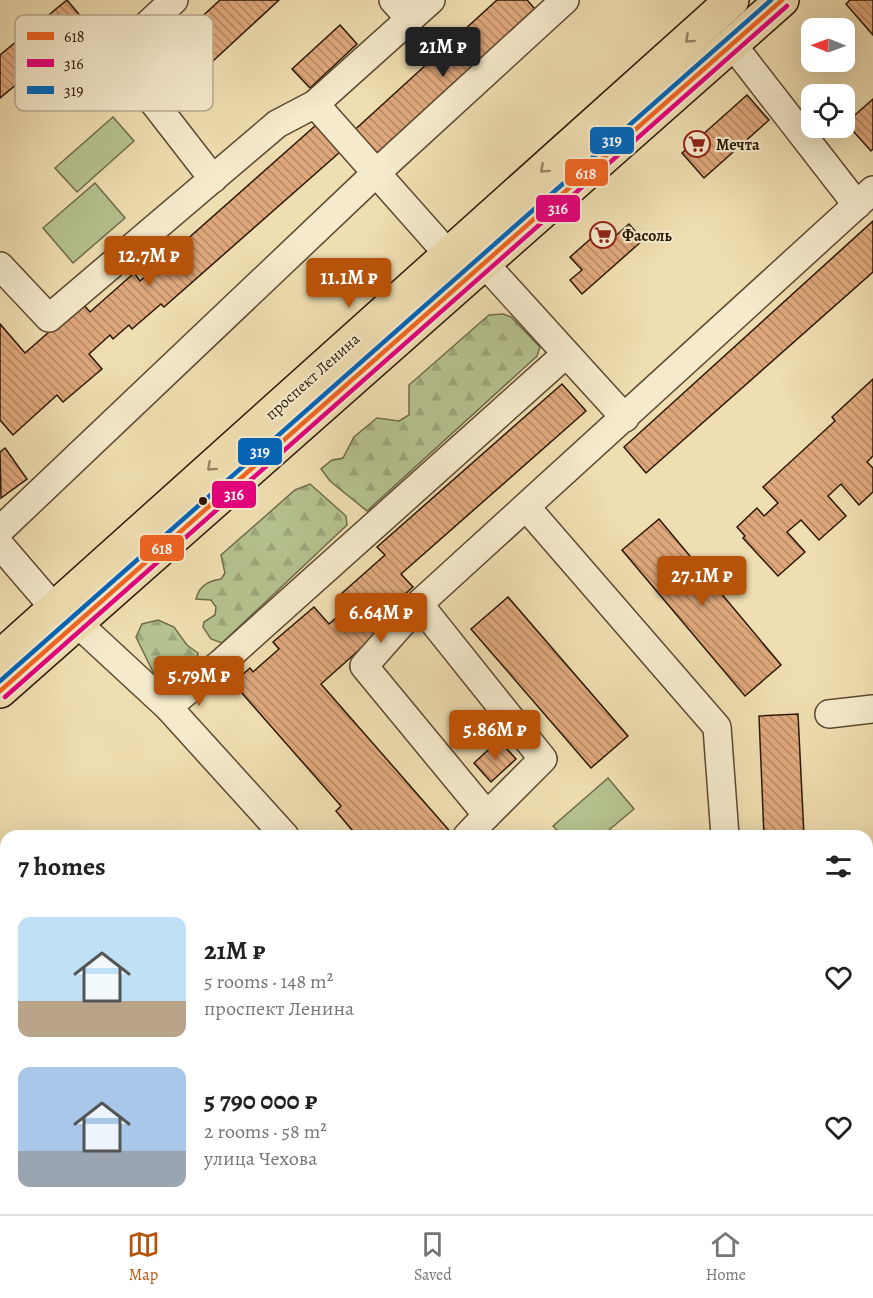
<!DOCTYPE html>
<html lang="en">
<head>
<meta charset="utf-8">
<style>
	body { margin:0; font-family:Alegreya,serif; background:#f2f2f2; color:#222; height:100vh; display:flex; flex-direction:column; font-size:22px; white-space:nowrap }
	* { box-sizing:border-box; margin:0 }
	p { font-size:20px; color:#767676 }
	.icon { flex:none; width:33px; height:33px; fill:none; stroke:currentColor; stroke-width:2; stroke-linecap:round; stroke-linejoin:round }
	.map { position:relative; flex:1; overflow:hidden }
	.details { position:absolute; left:0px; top:830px; width:873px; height:386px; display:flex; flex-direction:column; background:#fff; border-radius:18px 18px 0 0; box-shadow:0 6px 24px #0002 }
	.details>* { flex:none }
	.needle { width:39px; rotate:271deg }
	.fabs { position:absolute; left:801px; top:18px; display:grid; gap:12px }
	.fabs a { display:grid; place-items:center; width:54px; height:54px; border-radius:12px; background:#fff; box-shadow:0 6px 24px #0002; font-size:30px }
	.price { position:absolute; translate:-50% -51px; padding:0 14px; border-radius:6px; background:#b45309; color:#fff; font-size:20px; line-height:39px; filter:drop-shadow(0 2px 3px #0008) }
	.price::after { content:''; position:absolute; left:50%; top:36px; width:18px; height:14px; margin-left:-9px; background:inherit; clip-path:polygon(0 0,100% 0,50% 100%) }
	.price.current { background:#222; color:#fff }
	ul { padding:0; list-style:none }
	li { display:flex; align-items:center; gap:18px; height:150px; padding:0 18px }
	li span { display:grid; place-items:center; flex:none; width:168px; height:120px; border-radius:12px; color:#555 }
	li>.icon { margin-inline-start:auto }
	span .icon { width:72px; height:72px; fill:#fffc; stroke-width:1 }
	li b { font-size:26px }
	h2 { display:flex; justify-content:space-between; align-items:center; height:72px; padding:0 18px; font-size:26px }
	.tabs { display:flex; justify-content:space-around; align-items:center; height:84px; border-top:2px solid #e0e0e0; background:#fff; font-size:16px; color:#767676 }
	.tabs a { display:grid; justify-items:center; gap:3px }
	.tabs .current { color:#b45309 }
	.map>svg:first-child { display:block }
</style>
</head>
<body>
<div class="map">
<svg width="873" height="1214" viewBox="0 0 873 1214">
	<defs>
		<pattern id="forest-firs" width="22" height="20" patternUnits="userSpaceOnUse" patternTransform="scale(1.5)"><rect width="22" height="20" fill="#b5c28f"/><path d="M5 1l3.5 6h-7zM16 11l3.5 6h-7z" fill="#9ca67a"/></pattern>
		<pattern id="building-back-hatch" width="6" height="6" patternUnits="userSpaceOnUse" patternTransform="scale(1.5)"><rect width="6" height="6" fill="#dfa87c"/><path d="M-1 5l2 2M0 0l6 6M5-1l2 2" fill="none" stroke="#b58864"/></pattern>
	</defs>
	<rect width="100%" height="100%" fill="#efdeb1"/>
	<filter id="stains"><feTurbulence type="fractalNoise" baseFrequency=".00333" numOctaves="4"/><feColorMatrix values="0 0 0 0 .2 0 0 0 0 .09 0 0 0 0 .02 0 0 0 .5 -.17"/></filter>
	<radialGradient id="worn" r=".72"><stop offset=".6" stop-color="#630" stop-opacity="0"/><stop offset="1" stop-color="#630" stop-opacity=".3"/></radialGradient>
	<g fill="url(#forest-firs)" stroke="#706c4a" stroke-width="1.5">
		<path d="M503 314 511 317 540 347 537 356 367 511 330 481 321 469 332 460 343 458 354 437 377 418 399 421 409 415V385L489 315Z"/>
		<path d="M310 484 346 516 347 525 222 643 211 639 203 627 204 622 215 615 216 607 211 600 196 599C199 586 208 581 221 579L225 573 221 555 295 490Z"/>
		<path d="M158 620 174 627 187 645 198 653 197 662 174 682 153 672 136 637 142 624Z"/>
	</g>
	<g fill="#b5c28f" stroke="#706c4a" stroke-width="1.5">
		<path d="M113 117 134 141 77 192 55 168Z"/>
		<path d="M95 183 125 218 73 263 43 228Z"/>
		<path d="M608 778 634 809 603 835H562L553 826Z"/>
	</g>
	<g fill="url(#building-back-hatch)" stroke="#2c1706" stroke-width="1.5">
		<path d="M67 0 88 25 0 98V55Z"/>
		<path d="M220 0H279L186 86 159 56Z"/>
		<path d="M497 0H527L541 16 376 166 348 136Z"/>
		<path d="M850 0H873V35L846 4Z"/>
		<path d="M340 25 357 44 310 88 292 69Z"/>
		<path d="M747 95 769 120 704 178 682 153Z"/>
		<path d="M873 99V149L871 151 846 123Z"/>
		<path d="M324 118 348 145 164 307 161 304 132 329 129 325 113 339 110 335 89 354 102 369 63 402 57 395 13 435 0 420V324L25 353 82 303 90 312 134 273 140 281Z"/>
		<path d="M873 221V272L646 473 624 447Z"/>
		<path d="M629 224 643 240 582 294 570 280 582 270 570 257 603 228 612 239Z"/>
		<path d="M873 379V456L867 462 873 468V492L859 505 841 484 828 496 846 516 819 540 801 520 787 532 805 552 778 576 743 538 745 536 737 527 757 508 764 516 778 503 763 487 835 421 832 417Z"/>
		<path d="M562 384 586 411 401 574 413 587 369 626 377 634 321 684 454 836H357L336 811 341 806 233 683 250 668 253 672 279 649 273 642 314 607 329 624 351 605 341 594 385 555 377 547Z"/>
		<path d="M5 448 27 479 1 498 0 452Z"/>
		<path d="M659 519 781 665 745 696 622 550Z"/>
		<path d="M508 597 628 736 591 768 471 629Z"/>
		<path d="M798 714 804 836H764L759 716Z"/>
		<path d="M499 740 516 759 491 782 474 763Z"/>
		<path d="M239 1209H314V1214H238Z"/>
		<path d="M641 1209H711L715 1214H645Z"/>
	</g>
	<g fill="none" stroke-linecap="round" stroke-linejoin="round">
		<defs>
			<g id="minor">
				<path d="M174 0 116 54 213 179"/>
				<path d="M393 0 410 19"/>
				<path d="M431 0 315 104 448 254"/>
				<path d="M732 44 857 205"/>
				<path d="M484 263 625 418"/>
				<path d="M0 266 49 318 277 124 315 104"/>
				<path d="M527 508 717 727 725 836"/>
				<path d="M0 530 375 174 565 0"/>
				<path d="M0 545 54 608 88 633 168 707 285 836"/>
				<path d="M419 604 543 759 487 815"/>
				<path d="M168 707 221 663 566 354"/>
				<path d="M829 714 873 709"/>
				<path d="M467 836 487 815 364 666 419 604 873 190"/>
				<path d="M603 1209 608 1214"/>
			</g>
			<g id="major">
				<path d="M0 657 732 0"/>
				<path d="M0 691 782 0"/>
			</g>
		</defs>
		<use href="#minor" stroke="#5d4931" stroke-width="30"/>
		<use href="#major" stroke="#2c1706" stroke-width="36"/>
		<use href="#minor" stroke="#f5eacc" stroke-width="27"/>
		<use href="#major" stroke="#efdeb1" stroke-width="33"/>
		<defs>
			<path id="bus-1" d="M0 691 782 0"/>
			<path id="bus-2" d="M5 697 787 6"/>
			<path id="bus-3" d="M0 681 771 0"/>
		</defs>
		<use href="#bus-1" stroke="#f5eacc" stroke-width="9"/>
		<use href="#bus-2" stroke="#f5eacc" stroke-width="9"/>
		<use href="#bus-3" stroke="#f5eacc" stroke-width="9"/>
		<use href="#bus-1" stroke="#f26522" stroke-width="4.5"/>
		<use href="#bus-2" stroke="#e5007d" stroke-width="4.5"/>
		<use href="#bus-3" stroke="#0065bd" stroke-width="4.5"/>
	</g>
	<defs><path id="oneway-chevron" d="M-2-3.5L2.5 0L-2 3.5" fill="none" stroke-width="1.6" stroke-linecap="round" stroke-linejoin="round" transform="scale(1.5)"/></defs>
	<g stroke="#978464">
		<use href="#oneway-chevron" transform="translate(689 39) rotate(138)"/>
		<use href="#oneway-chevron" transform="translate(544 169) rotate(138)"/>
		<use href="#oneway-chevron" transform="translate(211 467) rotate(138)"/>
	</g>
	<defs>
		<symbol id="supermarket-ring" viewBox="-11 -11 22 22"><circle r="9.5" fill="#f5eacc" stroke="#8f2418" stroke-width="1.5"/><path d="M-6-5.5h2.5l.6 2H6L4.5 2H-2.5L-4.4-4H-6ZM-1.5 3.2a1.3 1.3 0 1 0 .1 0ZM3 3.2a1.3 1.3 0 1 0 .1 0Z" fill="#8f2418"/></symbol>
	</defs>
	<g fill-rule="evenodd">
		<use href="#supermarket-ring" x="682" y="129" width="30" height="30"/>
		<use href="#supermarket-ring" x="588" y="220" width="30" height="30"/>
	</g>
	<circle fill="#2c1706" stroke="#f5eacc" stroke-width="2" cx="203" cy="501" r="5"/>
	<g text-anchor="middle" stroke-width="4.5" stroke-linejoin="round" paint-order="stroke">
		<g font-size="16" font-weight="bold" fill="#2c1706" stroke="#f5eacc" text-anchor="start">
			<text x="716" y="150">Мечта</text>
			<text x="622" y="241">Фасоль</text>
		</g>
		<g font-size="16" fill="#2c1706" stroke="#f5eacc">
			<text transform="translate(312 376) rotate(-42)" y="6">проспект Ленина</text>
		</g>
	</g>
	<rect x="15" y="15" width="198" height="96" rx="9" fill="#f5eacc" stroke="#b9ab91" stroke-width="1.5"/>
	<rect x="27" y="32" width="27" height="8" fill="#f26522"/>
	<rect x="27" y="59" width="27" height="8" fill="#e5007d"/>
	<rect x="27" y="86" width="27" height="8" fill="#0065bd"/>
	<g font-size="16" fill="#2c1706">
		<text x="64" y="42">618</text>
		<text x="64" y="69">316</text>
		<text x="64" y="96">319</text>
	</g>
	<g stroke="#f5eacc" stroke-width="2">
		<rect x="589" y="126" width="46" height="29" rx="6" fill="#0065bd"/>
		<rect x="564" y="158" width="45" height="29" rx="6" fill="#f26522"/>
		<rect x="535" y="194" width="46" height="29" rx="6" fill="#e5007d"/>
		<rect x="237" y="437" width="46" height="29" rx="6" fill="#0065bd"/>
		<rect x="211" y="480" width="46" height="29" rx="6" fill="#e5007d"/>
		<rect x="139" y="534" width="46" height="28" rx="6" fill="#f26522"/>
	</g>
	<g font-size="16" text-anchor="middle" font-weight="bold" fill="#fff">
		<text x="612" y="146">319</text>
		<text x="586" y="179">618</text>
		<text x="558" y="214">316</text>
		<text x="260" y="457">319</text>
		<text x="234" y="500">316</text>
		<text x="162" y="554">618</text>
	</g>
	<rect width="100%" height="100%" filter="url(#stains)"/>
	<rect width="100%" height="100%" fill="url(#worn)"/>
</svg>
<div class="fabs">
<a><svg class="needle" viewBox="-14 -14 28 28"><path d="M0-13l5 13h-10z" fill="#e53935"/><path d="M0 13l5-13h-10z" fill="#767676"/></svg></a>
<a><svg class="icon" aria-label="locate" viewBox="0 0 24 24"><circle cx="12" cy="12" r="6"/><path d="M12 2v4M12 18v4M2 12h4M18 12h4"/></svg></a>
</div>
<b class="price current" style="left:443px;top:78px">21M ₽</b>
<b class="price" style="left:149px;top:287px">12.7M ₽</b>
<b class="price" style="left:349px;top:309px">11.1M ₽</b>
<b class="price" style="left:702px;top:607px">27.1M ₽</b>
<b class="price" style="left:381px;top:644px">6.64M ₽</b>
<b class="price" style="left:199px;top:707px">5.79M ₽</b>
<b class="price" style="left:495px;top:761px">5.86M ₽</b>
<section class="details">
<h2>7 homes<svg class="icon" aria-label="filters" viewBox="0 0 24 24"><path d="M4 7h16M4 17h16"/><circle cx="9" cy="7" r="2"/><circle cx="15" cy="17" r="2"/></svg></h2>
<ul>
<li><span style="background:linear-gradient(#bfe0f5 70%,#b9a48a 0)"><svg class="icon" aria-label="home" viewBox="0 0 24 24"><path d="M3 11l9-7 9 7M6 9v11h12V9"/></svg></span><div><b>21M ₽</b><p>5 rooms · 148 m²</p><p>проспект Ленина</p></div><svg class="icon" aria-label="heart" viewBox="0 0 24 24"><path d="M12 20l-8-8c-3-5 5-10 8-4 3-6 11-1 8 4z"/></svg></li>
<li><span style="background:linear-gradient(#a9c7e8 70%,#9aa5b1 0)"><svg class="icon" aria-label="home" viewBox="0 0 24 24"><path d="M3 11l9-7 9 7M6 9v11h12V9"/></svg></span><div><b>5 790 000 ₽</b><p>2 rooms · 58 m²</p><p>улица Чехова</p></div><svg class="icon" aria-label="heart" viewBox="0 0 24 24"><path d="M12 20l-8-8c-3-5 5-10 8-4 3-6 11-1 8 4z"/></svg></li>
</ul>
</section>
</div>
<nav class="tabs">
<a class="current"><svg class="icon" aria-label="map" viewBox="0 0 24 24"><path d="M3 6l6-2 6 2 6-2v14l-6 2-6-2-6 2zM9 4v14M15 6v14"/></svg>Map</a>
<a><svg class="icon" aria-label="saved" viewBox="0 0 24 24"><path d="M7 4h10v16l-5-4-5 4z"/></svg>Saved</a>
<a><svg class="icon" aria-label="home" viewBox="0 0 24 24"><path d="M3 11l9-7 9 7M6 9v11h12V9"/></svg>Home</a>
</nav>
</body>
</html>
